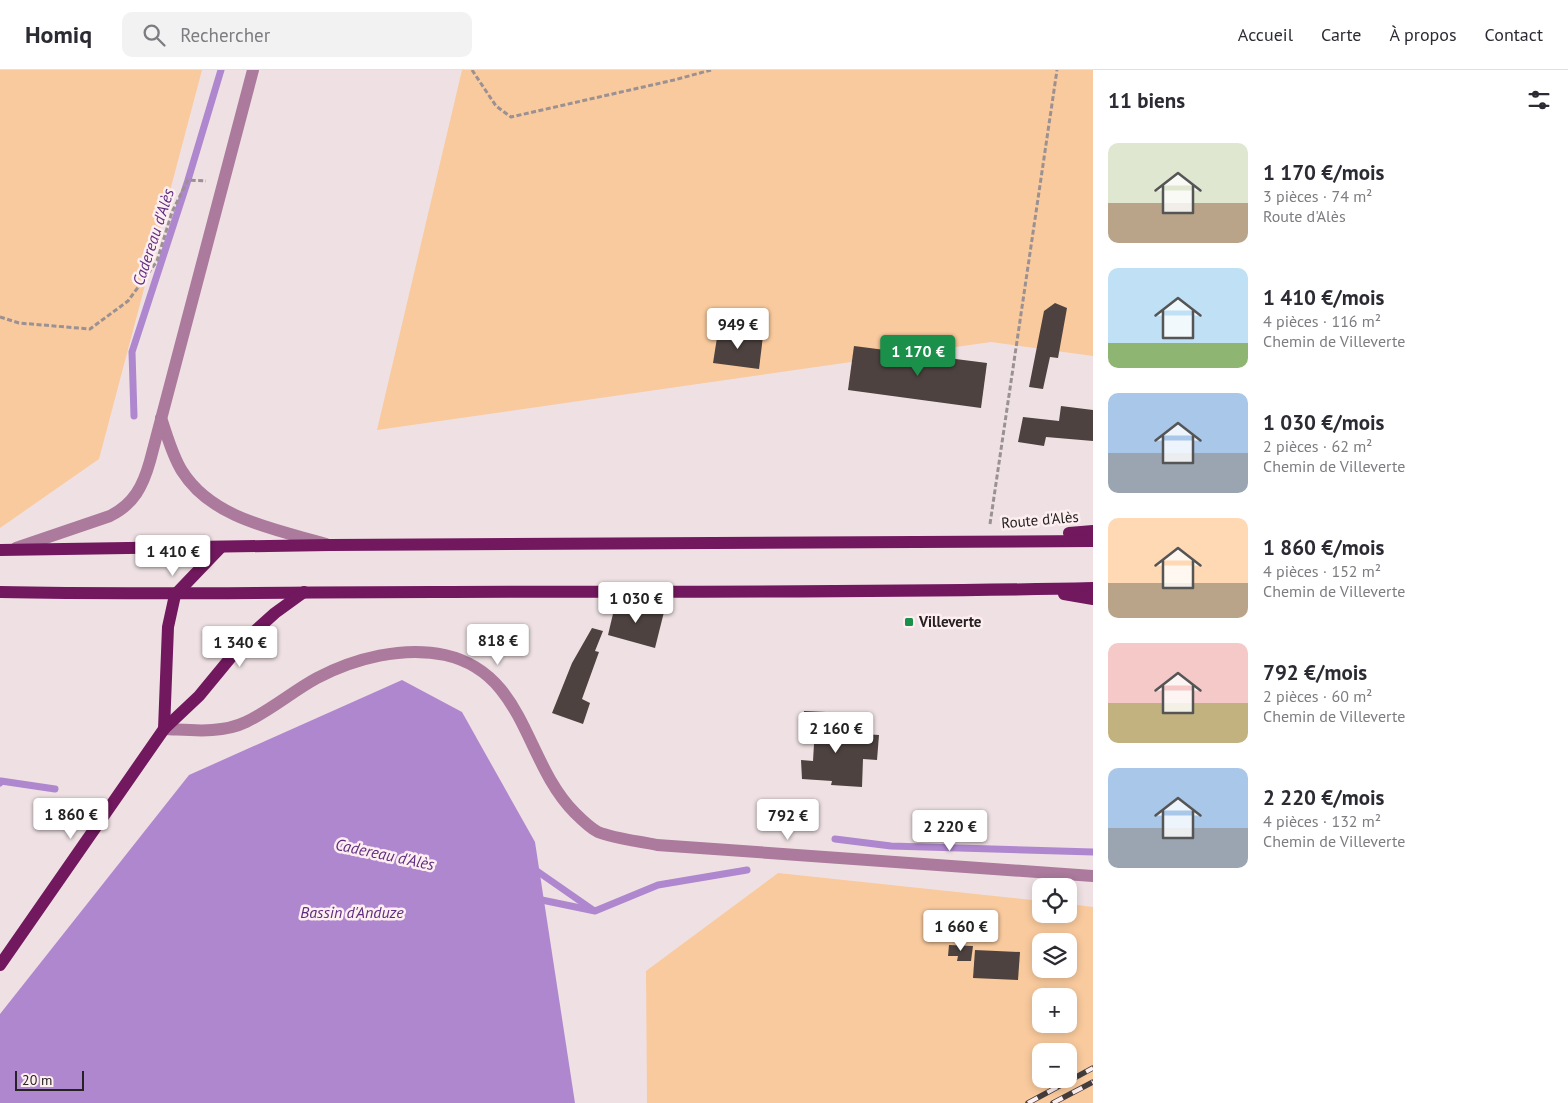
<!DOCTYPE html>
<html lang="fr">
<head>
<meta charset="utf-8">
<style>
	body { margin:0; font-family:"PT Sans",sans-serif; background:#f2f2f3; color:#2b2b33; height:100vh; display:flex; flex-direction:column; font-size:19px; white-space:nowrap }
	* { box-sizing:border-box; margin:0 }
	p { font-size:16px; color:#7c7c81 }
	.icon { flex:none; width:28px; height:28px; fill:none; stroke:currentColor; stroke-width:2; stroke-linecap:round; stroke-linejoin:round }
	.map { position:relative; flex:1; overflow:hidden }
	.panel { display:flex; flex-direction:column; background:#fff; width:475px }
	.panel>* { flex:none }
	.fabs { position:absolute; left:1032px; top:808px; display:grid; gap:10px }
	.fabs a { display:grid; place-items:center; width:45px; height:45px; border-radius:10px; background:#fff; box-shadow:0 2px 8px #0003; font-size:25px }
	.scale { position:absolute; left:15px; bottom:12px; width:69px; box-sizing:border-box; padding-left:5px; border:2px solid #262122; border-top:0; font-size:14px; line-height:18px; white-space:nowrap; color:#262122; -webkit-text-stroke:4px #fdeef0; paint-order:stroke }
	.price { position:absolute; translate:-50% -42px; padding:0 11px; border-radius:5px; background:#fff; color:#222; font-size:16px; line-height:32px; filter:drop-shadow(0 1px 2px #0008) }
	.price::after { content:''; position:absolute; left:50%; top:30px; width:15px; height:11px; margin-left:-8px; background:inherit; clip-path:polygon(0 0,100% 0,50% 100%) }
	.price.active { background:#1a904b; color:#fff }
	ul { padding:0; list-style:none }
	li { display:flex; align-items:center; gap:15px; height:125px; padding:0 15px }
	li span { display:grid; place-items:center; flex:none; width:140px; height:100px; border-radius:10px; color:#555 }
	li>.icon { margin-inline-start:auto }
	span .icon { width:60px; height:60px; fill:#fffc; stroke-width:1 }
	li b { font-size:21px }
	h2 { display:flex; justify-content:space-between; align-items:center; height:60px; padding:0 15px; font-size:21px }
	header { display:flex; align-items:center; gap:30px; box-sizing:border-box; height:70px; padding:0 25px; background:#fff; border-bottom:1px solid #e1e1e2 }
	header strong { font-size:24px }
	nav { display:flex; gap:28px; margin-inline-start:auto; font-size:18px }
	.search { width:350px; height:45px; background:#f2f2f3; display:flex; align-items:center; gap:12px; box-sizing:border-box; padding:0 18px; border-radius:10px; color:#7c7c81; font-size:19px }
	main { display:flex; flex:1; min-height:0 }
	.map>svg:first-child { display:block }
</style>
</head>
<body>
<header>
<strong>Homiq</strong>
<div class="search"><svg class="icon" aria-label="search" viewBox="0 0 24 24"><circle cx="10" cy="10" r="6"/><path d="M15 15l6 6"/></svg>Rechercher</div>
<nav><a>Accueil</a><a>Carte</a><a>À propos</a><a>Contact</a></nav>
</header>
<main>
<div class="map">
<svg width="1093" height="1033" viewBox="0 0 1093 1033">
	<rect width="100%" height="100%" fill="#efe1e3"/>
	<g fill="#f9ca9d" fill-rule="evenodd">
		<path d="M0 0H202L99 389 0 458Z"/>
		<path d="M462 0H1093V286L991 272 377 360Z"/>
		<path d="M778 803 1041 831V844H1069V834L1093 837V1033H647L646 901ZM1041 871H1069V899H1041ZM1041 926H1069V954H1041ZM1041 981H1069V1009H1041Z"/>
	</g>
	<path fill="#af87cf" d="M402 610 462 642 535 772 575 1033H0V944L189 705Z"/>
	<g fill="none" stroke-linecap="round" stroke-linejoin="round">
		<g stroke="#af87cf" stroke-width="7">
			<path d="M134 346 132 282 188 110 221 0"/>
			<path d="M0 713 1 711 55 719"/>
			<path d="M835 769 891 776 1093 782"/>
			<path d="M534 799 593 840"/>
			<path d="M537 829 595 841 658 815 747 800"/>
		</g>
	</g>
	<g fill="#4d423f">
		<path d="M1055 233 1067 238 1058 288 1050 287 1043 319 1029 317 1044 241Z"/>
		<path d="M718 261 763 266 759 299 713 293Z"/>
		<path d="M854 276 987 293 981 338 848 320Z"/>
		<path d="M1061 336 1093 340V371L1046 367 1044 376 1018 372 1023 347 1059 351Z"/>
		<path d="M616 531 664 542 655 578 608 565Z"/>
		<path d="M592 558 603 561 595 581 599 582 582 629 590 633 583 654 552 643 572 593Z"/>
		<path d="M804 641 826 642 824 670 847 671 848 663 879 665 877 690 863 689 862 717 831 715 832 711 802 709 801 690 813 691 814 674 802 673Z"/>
		<path d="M949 875 973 876 971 891H957L958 886H948Z"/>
		<path d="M975 880 1020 882 1018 910 973 908Z"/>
	</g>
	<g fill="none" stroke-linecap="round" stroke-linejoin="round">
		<g stroke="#9b9192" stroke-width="3" stroke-dasharray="5 2.5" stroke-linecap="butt">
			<path d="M472 0 496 36 511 47 674 10 711 0"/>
			<path d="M0 247 19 253 90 259 128 231 157 191 172 142 188 110 206 111"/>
			<path d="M990 454 1057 0"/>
		</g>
		<g stroke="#ab7a9c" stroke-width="12">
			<path d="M161 348C167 365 172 385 182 401 212 449 275 459 326 474"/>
			<path d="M16 478 110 446C134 434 143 416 150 391L253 0"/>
			<path d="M164 659C191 660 221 664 246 652 271 640 293 621 317 608 355 588 403 576 445 585 526 603 524 692 575 743 582 750 590 758 598 762 616 769 638 771 657 775L1093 806"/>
		</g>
		<g stroke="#71185e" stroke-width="12">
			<path d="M1069 463 1093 461"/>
			<path d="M0 480 330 475 1093 471"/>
			<path d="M0 522C145 525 289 522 434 522 654 521 873 523 1093 518"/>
			<path d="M1064 524 1093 529"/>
			<path d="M164 659 168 557 175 525 220 478"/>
			<path d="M0 895 164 659 199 626 246 569 275 543 304 522"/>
		</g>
		<defs>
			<g id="rail">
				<path d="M1028 1033 1093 998"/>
				<path d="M1053 1033 1093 1012"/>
			</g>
		</defs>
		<use href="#rail" stroke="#443d3e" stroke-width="5.5"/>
		<use href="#rail" stroke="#fdeef0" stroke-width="4" stroke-dasharray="11" stroke-linecap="butt"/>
	</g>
	<rect fill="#1a904b" stroke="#fdeef0" stroke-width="2" x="904" y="547" width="10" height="10" rx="2.5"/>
	<g text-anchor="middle" stroke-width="5" stroke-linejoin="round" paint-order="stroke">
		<g font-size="15" fill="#262122" stroke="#fdeef0">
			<text transform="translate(1040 450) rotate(-5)" y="5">Route d'Alès</text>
		</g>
		<g font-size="15" font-weight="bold" fill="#262122" stroke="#fdeef0" text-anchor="start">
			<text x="919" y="557">Villeverte</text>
		</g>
		<g font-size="16" font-style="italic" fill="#5f2c80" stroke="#fdeef0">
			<text transform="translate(153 167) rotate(-72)" y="6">Cadereau d'Alès</text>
			<text transform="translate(385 784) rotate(12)" y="6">Cadereau d'Alès</text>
			<text x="352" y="848">Bassin d'Anduze</text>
		</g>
	</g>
</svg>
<div class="fabs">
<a><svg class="icon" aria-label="locate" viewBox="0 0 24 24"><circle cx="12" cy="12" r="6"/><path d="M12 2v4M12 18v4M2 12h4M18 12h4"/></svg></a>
<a><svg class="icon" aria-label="layers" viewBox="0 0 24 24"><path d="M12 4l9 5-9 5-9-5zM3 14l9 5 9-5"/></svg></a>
<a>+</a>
<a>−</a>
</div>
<div class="scale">20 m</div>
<b class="price" style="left:738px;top:280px">949 €</b>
<b class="price active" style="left:918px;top:307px">1 170 €</b>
<b class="price" style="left:173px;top:507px">1 410 €</b>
<b class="price" style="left:636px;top:554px">1 030 €</b>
<b class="price" style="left:498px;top:596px">818 €</b>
<b class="price" style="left:240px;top:598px">1 340 €</b>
<b class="price" style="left:836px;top:684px">2 160 €</b>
<b class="price" style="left:71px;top:770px">1 860 €</b>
<b class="price" style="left:788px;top:771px">792 €</b>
<b class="price" style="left:950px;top:782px">2 220 €</b>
<b class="price" style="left:961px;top:882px">1 660 €</b>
</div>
<section class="panel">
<h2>11 biens<svg class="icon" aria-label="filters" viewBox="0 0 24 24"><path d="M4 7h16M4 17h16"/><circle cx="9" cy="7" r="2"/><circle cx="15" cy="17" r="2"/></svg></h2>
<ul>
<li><span style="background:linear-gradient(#dfe7d0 60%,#b9a48a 0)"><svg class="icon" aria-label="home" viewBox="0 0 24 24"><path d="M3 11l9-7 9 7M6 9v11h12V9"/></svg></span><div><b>1 170 €/mois</b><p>3 pièces · 74 m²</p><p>Route d'Alès</p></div></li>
<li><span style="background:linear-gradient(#bfe0f5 75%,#8fb573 0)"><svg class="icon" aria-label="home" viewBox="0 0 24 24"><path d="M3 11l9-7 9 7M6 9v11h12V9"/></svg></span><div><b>1 410 €/mois</b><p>4 pièces · 116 m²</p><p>Chemin de Villeverte</p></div></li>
<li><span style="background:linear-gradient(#a9c7e8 60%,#9aa5b1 0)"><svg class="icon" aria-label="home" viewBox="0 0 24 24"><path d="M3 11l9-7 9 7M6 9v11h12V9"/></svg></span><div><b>1 030 €/mois</b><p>2 pièces · 62 m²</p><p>Chemin de Villeverte</p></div></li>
<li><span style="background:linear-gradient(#ffd9b3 65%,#b9a48a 0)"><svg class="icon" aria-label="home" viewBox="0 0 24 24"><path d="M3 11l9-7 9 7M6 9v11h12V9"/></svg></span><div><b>1 860 €/mois</b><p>4 pièces · 152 m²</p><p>Chemin de Villeverte</p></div></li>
<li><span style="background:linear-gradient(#f6c9c9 60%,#c2b280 0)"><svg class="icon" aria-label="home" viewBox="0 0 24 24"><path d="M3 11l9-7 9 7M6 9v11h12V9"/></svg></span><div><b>792 €/mois</b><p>2 pièces · 60 m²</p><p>Chemin de Villeverte</p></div></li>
<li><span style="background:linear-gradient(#a9c7e8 60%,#9aa5b1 0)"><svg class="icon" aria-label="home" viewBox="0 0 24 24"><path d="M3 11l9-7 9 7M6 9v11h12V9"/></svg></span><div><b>2 220 €/mois</b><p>4 pièces · 132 m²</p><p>Chemin de Villeverte</p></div></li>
</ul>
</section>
</main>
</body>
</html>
